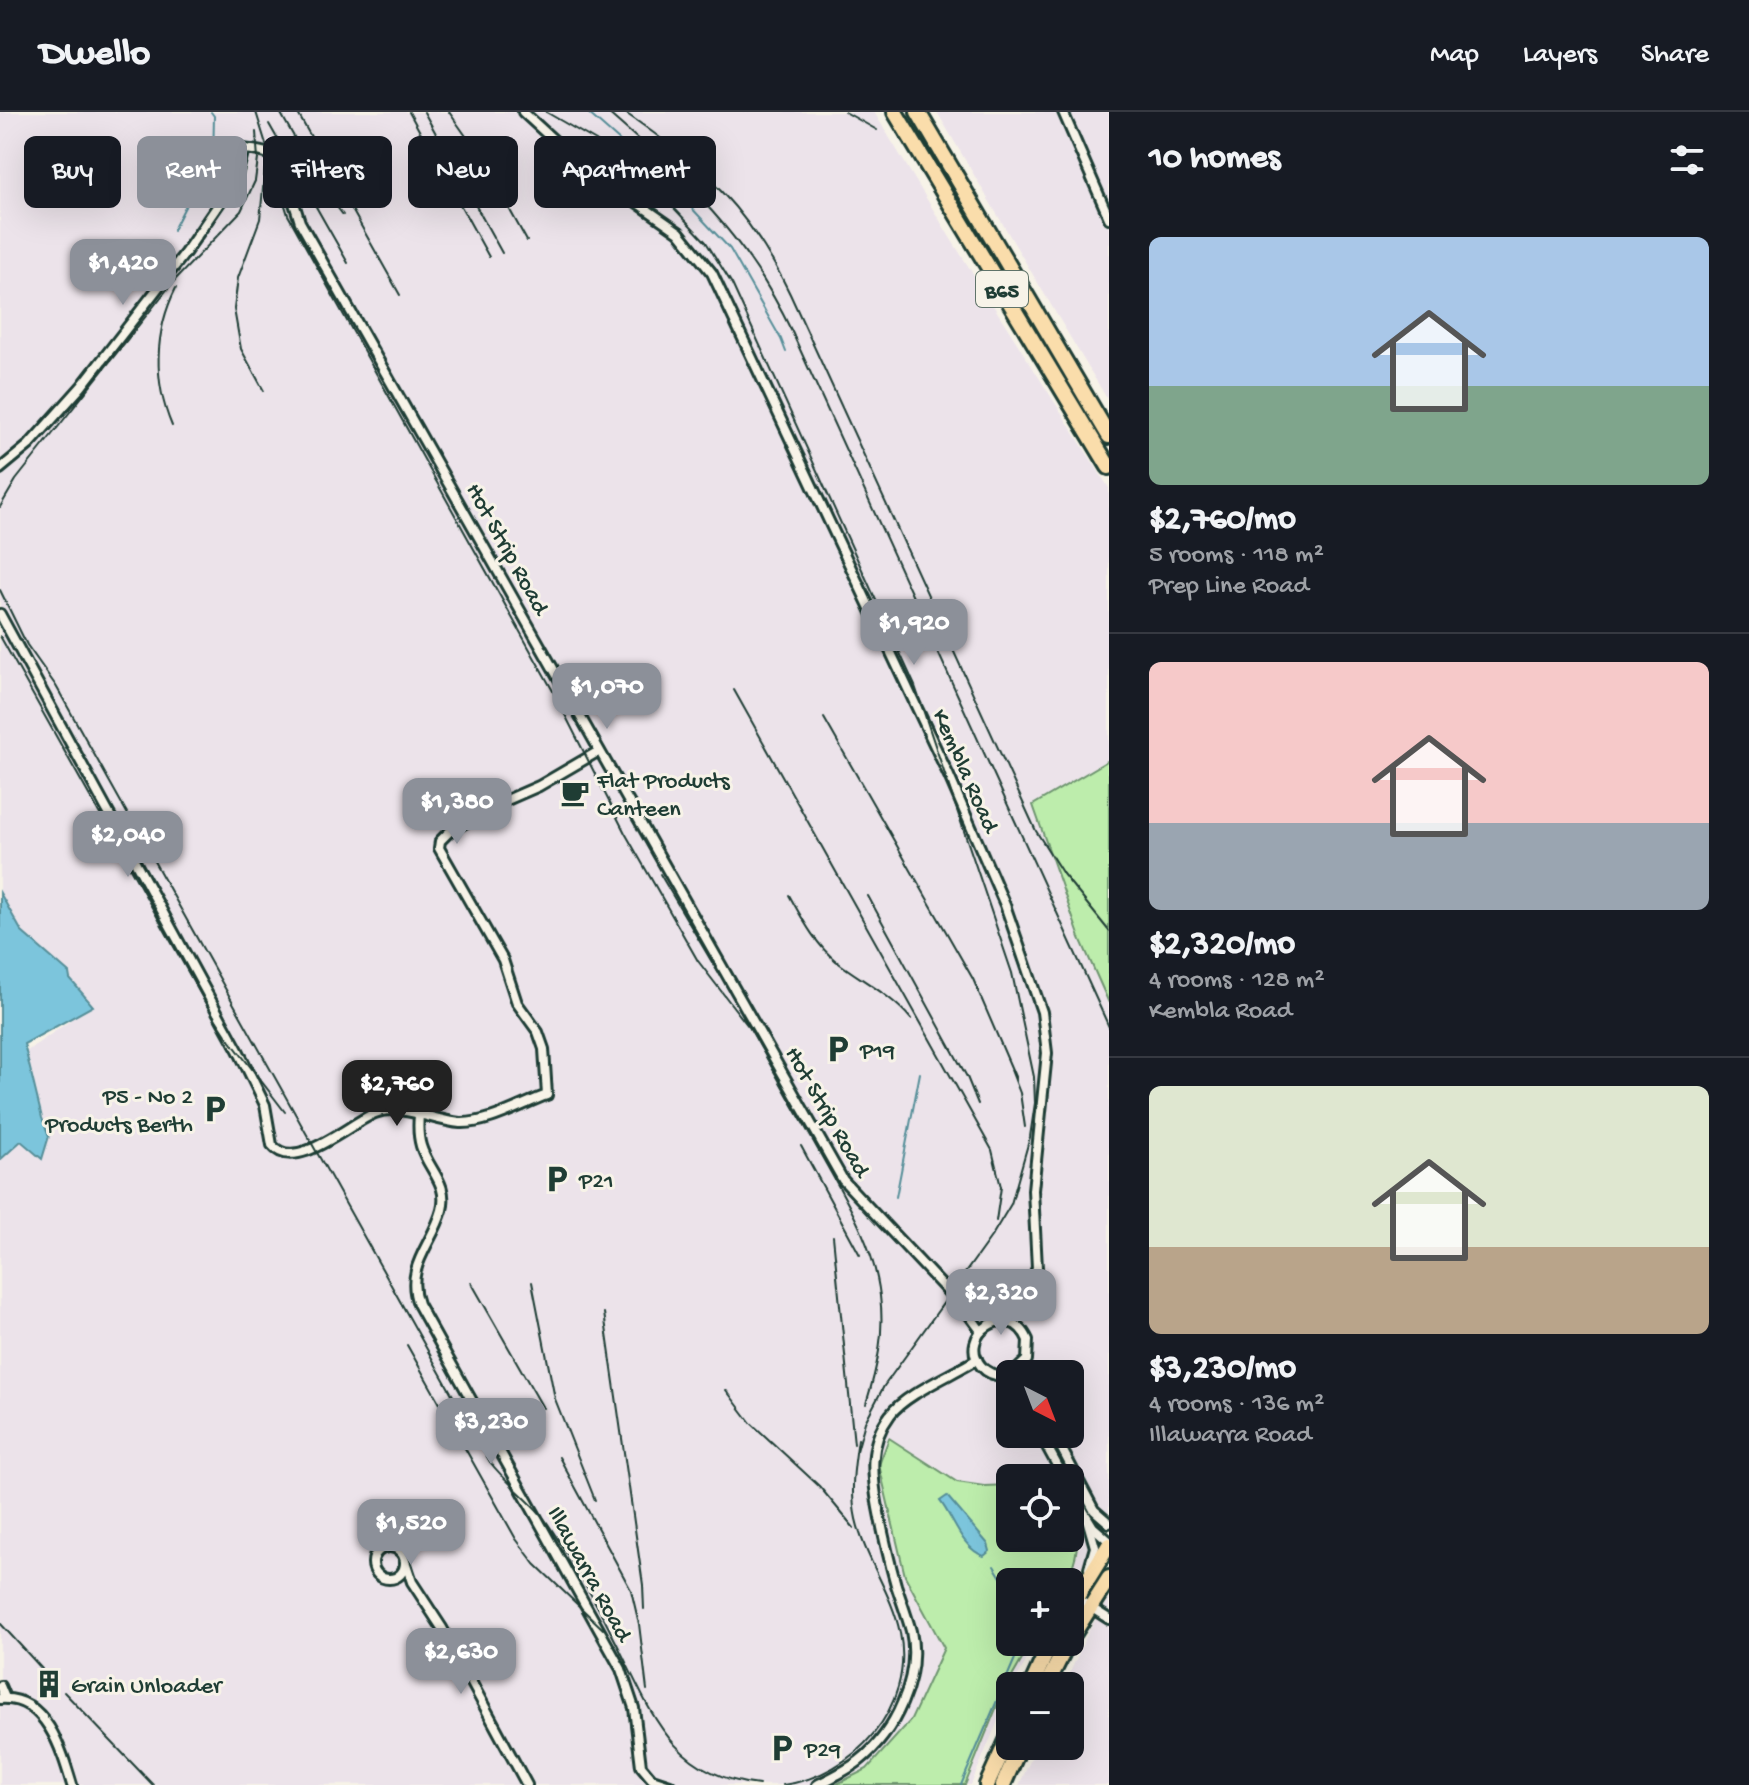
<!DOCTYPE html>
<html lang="en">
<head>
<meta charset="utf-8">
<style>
	body { margin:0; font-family:"Gochi Hand",sans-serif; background:#20242c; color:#f1f3f6; height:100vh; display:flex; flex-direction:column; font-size:30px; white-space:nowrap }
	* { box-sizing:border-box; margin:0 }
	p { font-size:26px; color:#9ea1a6 }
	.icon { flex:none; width:44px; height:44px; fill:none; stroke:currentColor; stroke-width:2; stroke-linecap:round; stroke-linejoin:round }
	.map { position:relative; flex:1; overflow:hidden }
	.panel { display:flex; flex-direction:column; background:#171b24; width:640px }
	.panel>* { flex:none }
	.top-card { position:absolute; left:24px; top:24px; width:760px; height:72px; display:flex; gap:16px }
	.needle { width:52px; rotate:138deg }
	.tools { position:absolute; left:996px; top:1248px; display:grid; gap:16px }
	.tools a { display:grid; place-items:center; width:88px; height:88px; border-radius:12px; background:#171b24; box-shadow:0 8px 32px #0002; font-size:40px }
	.price { position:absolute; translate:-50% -68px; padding:0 18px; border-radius:16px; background:#8c9099; color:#fff; font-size:26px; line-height:52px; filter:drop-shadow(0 2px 4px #0008) }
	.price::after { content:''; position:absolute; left:50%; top:48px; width:24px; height:18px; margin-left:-12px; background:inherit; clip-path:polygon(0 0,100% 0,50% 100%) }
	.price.current { background:#222; color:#fff }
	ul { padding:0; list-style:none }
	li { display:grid; align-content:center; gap:16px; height:424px; padding:0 40px }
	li+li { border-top:2px solid #363941 }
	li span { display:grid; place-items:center; height:248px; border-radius:12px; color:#555 }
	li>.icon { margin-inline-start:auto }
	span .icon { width:144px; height:144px; fill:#fffc; stroke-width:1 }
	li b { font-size:34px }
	h2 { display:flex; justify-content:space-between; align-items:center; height:96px; padding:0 40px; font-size:34px }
	.chip { padding:0 28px; border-radius:12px; background:#171b24; box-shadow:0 8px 32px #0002; font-size:28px; line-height:72px }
	.chip.current { background:#8c9099; color:#fff }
	header { display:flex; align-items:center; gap:48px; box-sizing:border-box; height:112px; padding:0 40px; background:#171b24; border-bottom:2px solid #363941 }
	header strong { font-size:38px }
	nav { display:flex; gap:44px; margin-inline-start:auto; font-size:28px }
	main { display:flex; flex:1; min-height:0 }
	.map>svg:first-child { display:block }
</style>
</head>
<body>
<header>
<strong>Dwello</strong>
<nav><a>Map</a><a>Layers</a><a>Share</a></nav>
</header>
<main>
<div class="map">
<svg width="1109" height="1673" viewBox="0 0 1109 1673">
	<rect width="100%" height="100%" fill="#f7f3e8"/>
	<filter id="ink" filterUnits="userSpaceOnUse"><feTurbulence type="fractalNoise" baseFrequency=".0125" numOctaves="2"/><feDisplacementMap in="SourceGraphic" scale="16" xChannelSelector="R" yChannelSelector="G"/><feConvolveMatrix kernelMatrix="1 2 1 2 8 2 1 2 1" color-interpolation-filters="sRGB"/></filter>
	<g filter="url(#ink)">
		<g fill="#ece3ea" fill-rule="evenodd">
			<path d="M0 0H874L951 127 1109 376V1408L1070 1474V1470H1010V1530H1037L1012 1574H1010V1580L971 1673H0V958L71 908 0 842ZM1010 1262H1070V1322H1010ZM1010 1366H1070V1426H1010Z"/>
			<path d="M937 0H1109V290L1014 131Z"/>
			<path d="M1109 1486V1673H1019L1037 1634H1070V1574H1064L1090 1516Z"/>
		</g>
		<g fill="#bdedac" stroke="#6e9570" stroke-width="2">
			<path d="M1109 648V891L1080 826 1033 693Z"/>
			<path d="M889 1326 957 1370 984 1374 1010 1373V1426H1070V1400C1082 1422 1078 1448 1065 1470H1010V1530H1032L1001 1584 965 1673H835L867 1657 911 1608 944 1536 905 1464 879 1353Z"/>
		</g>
		<g fill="#7cc5dc" stroke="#578f99" stroke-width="2">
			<path d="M0 781 22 820 69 861 70 867 93 894 24 932 42 1006 49 1024 42 1047 21 1029 0 1048Z"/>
			<path d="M947 1384 988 1432 990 1439 984 1444C962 1437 953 1405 940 1389Z"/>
		</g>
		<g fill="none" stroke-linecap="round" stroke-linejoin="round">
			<g stroke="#578f99" stroke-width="2">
				<path d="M587 0 672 75 730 137 781 227 786 240"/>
				<path d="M173 118 190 85 213 50 214 4 211 0"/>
				<path d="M896 1085 920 961"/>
				<path d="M994 1454 1010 1480"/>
				<path d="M961 1673 1022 1530"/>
			</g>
			<defs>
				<g id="street">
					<path d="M523 0 572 45 679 120 712 161 949 664 1005 793 1042 900 1047 941 1033 1078 1037 1156 1012 1211"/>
					<path d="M1063 0 1109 106"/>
					<path d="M0 357 29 333 81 275 185 141 236 67 244 37C253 38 263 39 271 43 283 51 295 95 300 110L843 1068 967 1200 981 1219"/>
					<path d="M0 502 238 938 265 993 272 1033C295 1062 350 1011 375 1001 401 991 434 1009 460 1011 489 1012 521 992 547 983L544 937 538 920 517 891 503 848 439 736 440 729 449 720 500 691 539 674 599 639"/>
					<path d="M419 1003C418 1014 418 1024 421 1034 428 1058 449 1071 442 1098 433 1132 404 1154 418 1192L621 1557 634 1596 641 1654 652 1667 670 1673"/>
					<path d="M1010 1263C999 1265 989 1263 981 1254 956 1223 1009 1186 1028 1228L1027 1248 1012 1262"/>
					<path d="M1040 1322 1064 1366"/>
					<path d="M1054 1322 1094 1398 1109 1411"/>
					<path d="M1070 1377 1093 1415 1109 1429"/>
					<path d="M1087 1407 1095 1435 1089 1456"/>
					<circle cx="389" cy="1451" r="16"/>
					<path d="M405 1449 412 1470 442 1516 527 1673"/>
					<path d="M1077 1483 1076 1486 1109 1507"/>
					<path d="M0 1574 5 1586"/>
					<path d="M0 1587C46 1583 62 1639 72 1673"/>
					<path d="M817 1673C831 1666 846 1659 859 1649 895 1621 921 1565 911 1519 907 1504 901 1488 896 1473 889 1448 883 1422 878 1396 872 1363 868 1332 890 1303 905 1282 954 1262 977 1247"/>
				</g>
				<g id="primary">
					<path d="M895 0 1109 355"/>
					<path d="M918 0 1109 324"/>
					<path d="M1070 1496 1109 1433"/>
					<path d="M1070 1527 1109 1466"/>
					<path d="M1031 1574 1051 1530"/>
					<path d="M1046 1574 1068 1530"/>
					<path d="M987 1673 1010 1622"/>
					<path d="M1003 1673 1020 1634"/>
				</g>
			</defs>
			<use href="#street" stroke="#1f3d34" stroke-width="14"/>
			<use href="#primary" stroke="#1f3d34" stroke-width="20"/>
			<use href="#street" stroke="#f7f3e8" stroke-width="8"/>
			<use href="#primary" stroke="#faddab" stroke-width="14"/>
			<g stroke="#1f3d34" stroke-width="2">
				<path d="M256 0 288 103 553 579 625 721 698 849 748 914"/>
				<path d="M280 0 324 78 343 103"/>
				<path d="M297 0 400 183"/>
				<path d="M409 0 489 145"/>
				<path d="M424 0 502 141"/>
				<path d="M449 0 480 44 527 129"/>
				<path d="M546 0 596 29 673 95 706 130 732 172 915 574 1012 861 1034 965 1035 991 1030 1025 1011 1092 993 1122 884 1274 865 1310 857 1339"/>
				<path d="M607 0C688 71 744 120 792 220L1109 915"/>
				<path d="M624 0C702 53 749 97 790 182L1036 719 1063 762 1109 819"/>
				<path d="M845 0 877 18"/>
				<path d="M269 12 348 151"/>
				<path d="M264 279 241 237 234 197 238 166 260 107 265 56"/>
				<path d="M172 314C153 269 154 220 176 176"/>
				<path d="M0 395 16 368 173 170 241 99 255 69 258 47 256 20"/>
				<path d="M0 478 27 533 56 574 490 1350C509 1375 536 1391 552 1418 575 1453 597 1492 616 1530 651 1599 670 1663 759 1673"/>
				<path d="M0 524 206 892 226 923 285 1000"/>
				<path d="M734 578 992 1038 1001 1075 996 1109"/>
				<path d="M824 606 973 867 1016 967"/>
				<path d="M660 762 719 862"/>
				<path d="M789 783C802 806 815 832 836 849 862 869 890 882 911 907"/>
				<path d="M868 784 967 965 978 992"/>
				<path d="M743 904C769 950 795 997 821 1043 846 1088 874 1132 880 1184 885 1222 877 1256 866 1292"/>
				<path d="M1011 958 1020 981 1025 1015"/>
				<path d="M801 1034 860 1143"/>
				<path d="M833 1124 854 1332"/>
				<path d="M471 1170 543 1296"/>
				<path d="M532 1170 555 1287 595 1388"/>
				<path d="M604 1201 643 1473 644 1497"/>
				<path d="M407 1233 516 1427 535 1452 603 1517"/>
				<path d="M726 1278 751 1311 819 1374 854 1416"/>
				<path d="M559 1345 631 1478 639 1512 647 1578"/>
				<path d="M0 1511 42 1557"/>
				<path d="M64 1580 153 1673"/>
				<path d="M783 1673C854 1663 915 1596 900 1521 892 1481 865 1447 856 1407 850 1380 854 1354 858 1327"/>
			</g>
		</g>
	</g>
	<defs>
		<symbol id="cafe-bare" viewBox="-9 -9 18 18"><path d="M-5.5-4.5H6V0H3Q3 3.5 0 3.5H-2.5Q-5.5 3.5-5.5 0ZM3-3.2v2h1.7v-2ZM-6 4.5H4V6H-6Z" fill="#1f3d34" stroke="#f7f3e8" stroke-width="2.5" paint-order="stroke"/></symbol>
		<symbol id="parking-bare" viewBox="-9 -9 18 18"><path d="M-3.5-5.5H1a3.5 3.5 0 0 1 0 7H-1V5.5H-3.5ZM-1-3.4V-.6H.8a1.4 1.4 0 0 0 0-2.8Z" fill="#1f3d34" stroke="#f7f3e8" stroke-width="2.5" paint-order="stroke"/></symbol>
		<symbol id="building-bare" viewBox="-9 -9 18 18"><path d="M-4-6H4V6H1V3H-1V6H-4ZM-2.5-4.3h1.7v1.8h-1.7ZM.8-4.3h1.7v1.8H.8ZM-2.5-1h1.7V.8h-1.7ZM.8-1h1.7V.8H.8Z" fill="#1f3d34" stroke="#f7f3e8" stroke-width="2.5" paint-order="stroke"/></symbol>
	</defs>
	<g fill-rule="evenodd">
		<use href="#cafe-bare" x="555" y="661" width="40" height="40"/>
		<use href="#parking-bare" x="818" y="917" width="40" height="40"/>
		<use href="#parking-bare" x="195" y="977" width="40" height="40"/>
		<use href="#parking-bare" x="537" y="1047" width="40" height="40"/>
		<use href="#building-bare" x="29" y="1552" width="40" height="40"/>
		<use href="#parking-bare" x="762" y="1616" width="40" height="40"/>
	</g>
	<g text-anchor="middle" stroke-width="6" stroke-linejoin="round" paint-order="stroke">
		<rect fill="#f7f3e8" stroke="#60746a" stroke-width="2" x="976" y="159" width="52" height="36" rx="6"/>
		<g font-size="22" font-weight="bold" fill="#1f3d34">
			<text x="1002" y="185">B65</text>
		</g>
		<g font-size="24" fill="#1f3d34" stroke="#f7f3e8">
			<text transform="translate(509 436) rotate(61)" y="8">Hot Strip Road</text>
			<text transform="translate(967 658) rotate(66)" y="8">Kembla Road</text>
			<text transform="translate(829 999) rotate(60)" y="8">Hot Strip Road</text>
			<text transform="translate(591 1461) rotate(61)" y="8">Illawarra Road</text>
		</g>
		<g font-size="24" fill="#1f3d34" stroke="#f7f3e8" text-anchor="start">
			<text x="597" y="675">Flat Products<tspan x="597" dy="28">Canteen</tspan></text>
			<text x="860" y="945">P19</text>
			<text x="193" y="991" text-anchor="end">P5 - No 2<tspan x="193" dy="28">Products Berth</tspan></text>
			<text x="579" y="1075">P21</text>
			<text x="71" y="1580">Grain Unloader</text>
			<text x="804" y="1644">P29</text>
		</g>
	</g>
</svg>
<div class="tools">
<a><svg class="needle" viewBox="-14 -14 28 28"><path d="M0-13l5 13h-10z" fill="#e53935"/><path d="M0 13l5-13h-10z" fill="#9ea1a6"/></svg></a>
<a><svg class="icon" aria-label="locate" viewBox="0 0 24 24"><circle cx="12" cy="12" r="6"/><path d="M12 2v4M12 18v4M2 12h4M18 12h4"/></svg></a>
<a>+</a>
<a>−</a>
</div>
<b class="price" style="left:123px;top:195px">$1,420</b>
<b class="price" style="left:914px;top:555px">$1,920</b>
<b class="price" style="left:607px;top:619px">$1,070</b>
<b class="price" style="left:457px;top:734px">$1,380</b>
<b class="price" style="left:128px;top:767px">$2,040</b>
<b class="price current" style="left:397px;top:1016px">$2,760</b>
<b class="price" style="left:1001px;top:1225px">$2,320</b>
<b class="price" style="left:491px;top:1354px">$3,230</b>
<b class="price" style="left:411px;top:1455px">$1,520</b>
<b class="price" style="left:461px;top:1584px">$2,630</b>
<div class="top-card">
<a class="chip">Buy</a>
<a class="chip current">Rent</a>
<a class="chip">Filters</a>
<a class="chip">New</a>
<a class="chip">Apartment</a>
</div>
</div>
<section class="panel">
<h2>10 homes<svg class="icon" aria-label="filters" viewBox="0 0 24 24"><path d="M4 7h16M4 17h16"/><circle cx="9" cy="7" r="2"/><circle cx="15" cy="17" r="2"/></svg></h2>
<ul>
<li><span style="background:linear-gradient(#a9c7e8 60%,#7fa58c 0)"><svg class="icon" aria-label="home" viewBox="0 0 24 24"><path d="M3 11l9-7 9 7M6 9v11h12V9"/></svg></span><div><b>$2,760/mo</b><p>5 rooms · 118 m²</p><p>Prep Line Road</p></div></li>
<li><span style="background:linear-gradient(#f6c9c9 65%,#9aa5b1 0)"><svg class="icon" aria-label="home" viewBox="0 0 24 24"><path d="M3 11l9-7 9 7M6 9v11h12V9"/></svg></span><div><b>$2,320/mo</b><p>4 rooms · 128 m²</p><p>Kembla Road</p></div></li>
<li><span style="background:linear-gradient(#dfe7d0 65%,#b9a48a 0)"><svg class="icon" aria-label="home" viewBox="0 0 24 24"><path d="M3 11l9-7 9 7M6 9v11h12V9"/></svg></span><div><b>$3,230/mo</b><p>4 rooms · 136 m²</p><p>Illawarra Road</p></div></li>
</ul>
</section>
</main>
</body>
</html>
